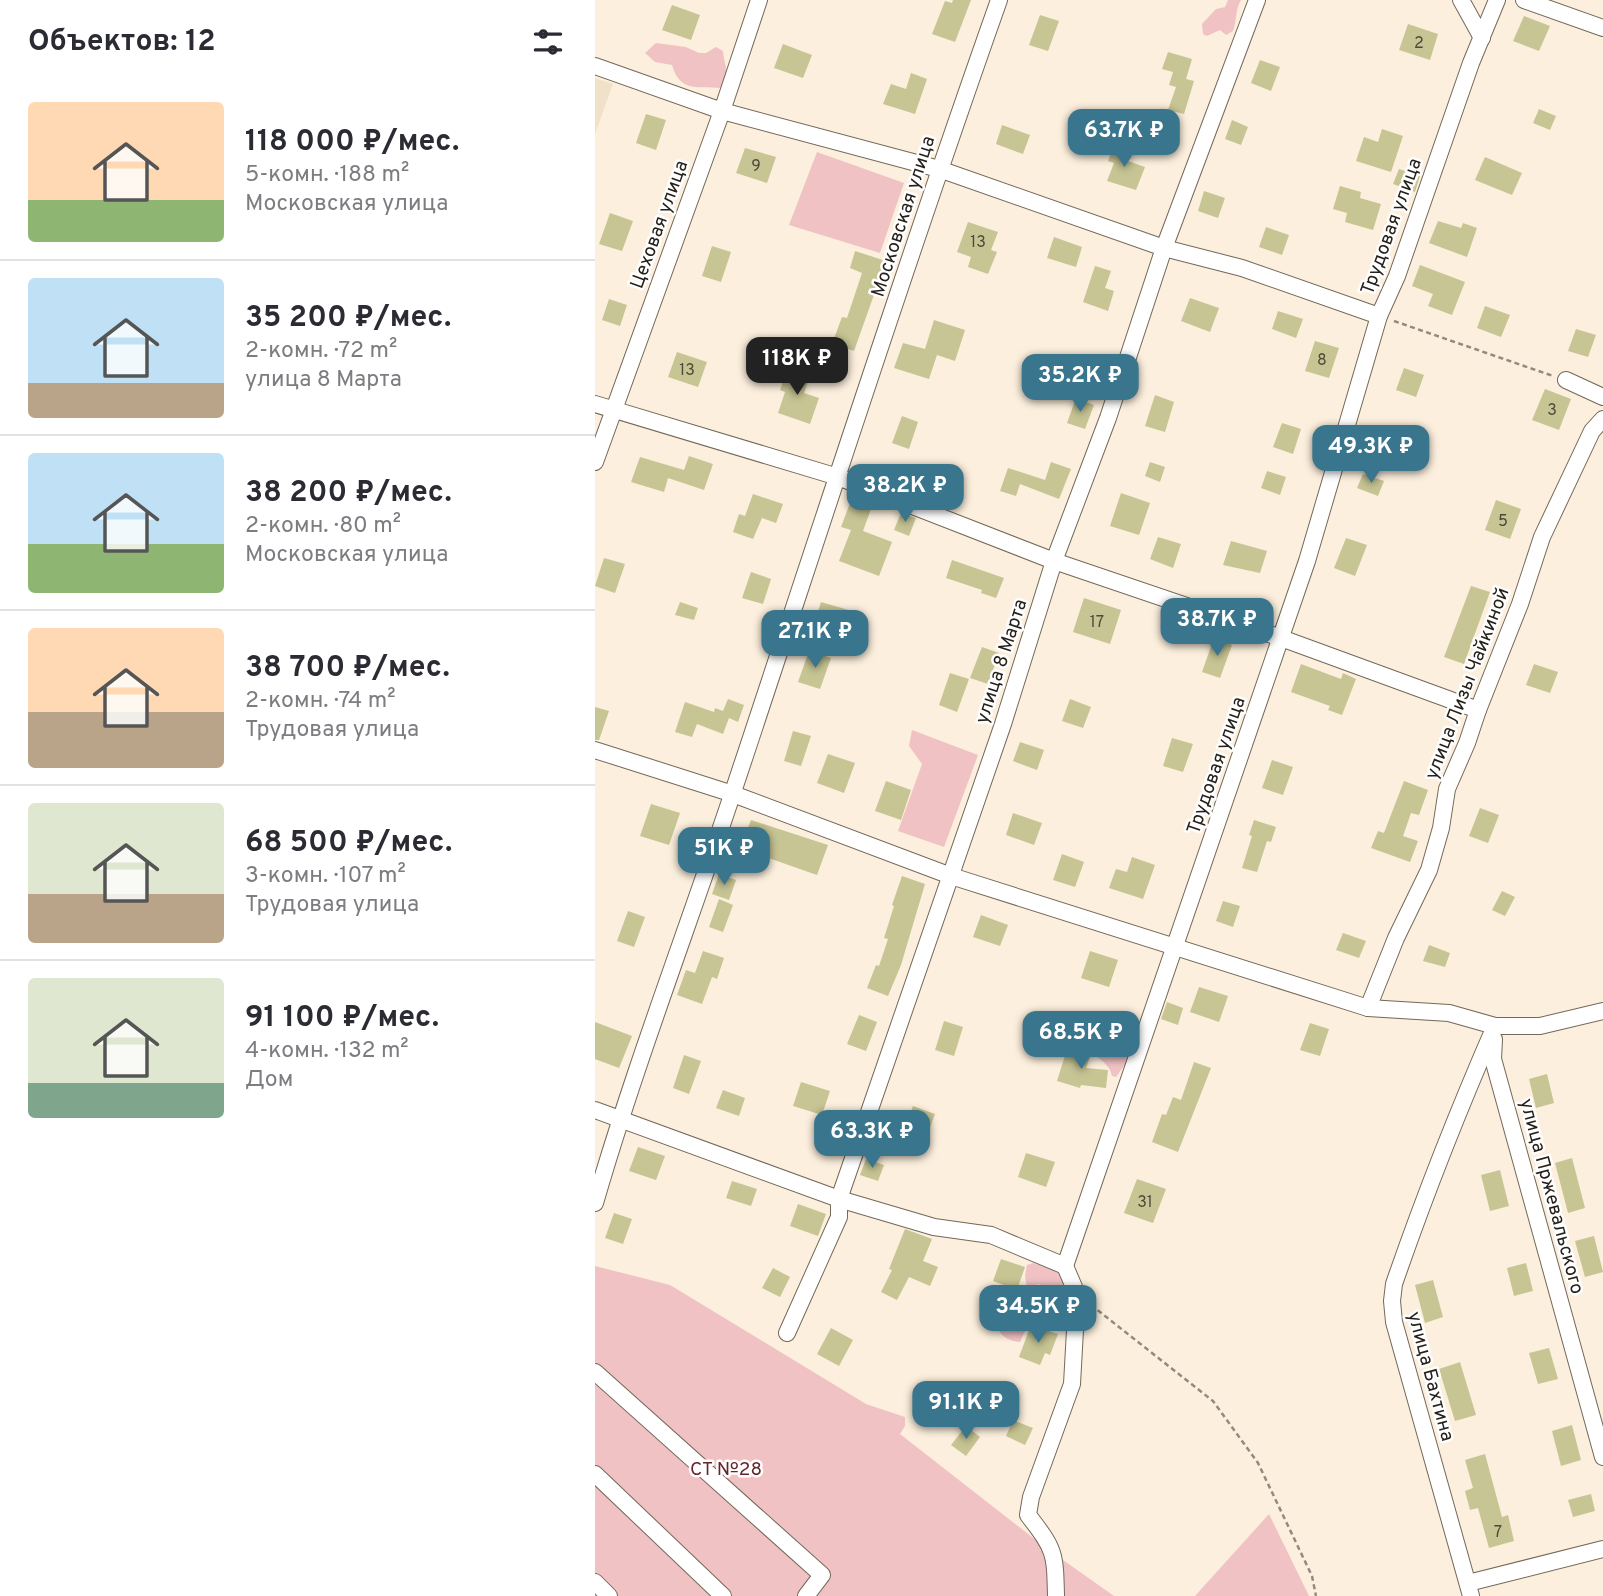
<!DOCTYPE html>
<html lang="ru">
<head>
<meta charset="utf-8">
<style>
	body { margin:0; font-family:Overpass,sans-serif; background:#f2f2f3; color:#2b2b33; height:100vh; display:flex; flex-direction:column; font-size:26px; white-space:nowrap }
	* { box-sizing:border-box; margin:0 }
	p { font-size:23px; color:#7c7c81 }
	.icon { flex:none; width:38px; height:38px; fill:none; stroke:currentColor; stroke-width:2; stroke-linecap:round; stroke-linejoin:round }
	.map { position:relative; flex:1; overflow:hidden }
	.side { display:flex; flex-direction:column; background:#fff; width:595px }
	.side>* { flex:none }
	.price { position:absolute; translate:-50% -60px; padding:0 16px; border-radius:14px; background:#39758d; color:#fff; font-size:23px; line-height:46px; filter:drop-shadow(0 2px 4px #0008) }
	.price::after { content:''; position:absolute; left:50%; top:42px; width:21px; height:16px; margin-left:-10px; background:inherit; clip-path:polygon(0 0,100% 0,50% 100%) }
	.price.active { background:#222; color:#fff }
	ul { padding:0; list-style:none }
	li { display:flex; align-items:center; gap:21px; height:175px; padding:0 28px }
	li+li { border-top:2px solid #e1e1e2 }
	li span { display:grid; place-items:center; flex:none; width:196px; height:140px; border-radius:7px; color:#555 }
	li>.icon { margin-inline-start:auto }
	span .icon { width:84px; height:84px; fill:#fffc; stroke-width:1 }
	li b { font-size:30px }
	h2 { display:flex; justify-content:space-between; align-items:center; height:84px; padding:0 28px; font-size:30px }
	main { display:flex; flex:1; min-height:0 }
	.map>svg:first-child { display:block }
</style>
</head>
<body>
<main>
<section class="side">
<h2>Объектов: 12<svg class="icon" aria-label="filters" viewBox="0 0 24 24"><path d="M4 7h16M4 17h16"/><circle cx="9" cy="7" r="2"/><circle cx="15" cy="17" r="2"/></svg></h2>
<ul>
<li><span style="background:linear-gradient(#ffd9b3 70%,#8fb573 0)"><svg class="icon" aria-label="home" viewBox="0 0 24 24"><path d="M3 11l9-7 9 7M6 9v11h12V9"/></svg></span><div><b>118 000 ₽/мес.</b><p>5-комн. · 188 m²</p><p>Московская улица</p></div></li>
<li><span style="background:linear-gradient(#bfe0f5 75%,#b9a48a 0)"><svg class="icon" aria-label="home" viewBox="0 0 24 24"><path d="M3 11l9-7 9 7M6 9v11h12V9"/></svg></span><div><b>35 200 ₽/мес.</b><p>2-комн. · 72 m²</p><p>улица 8 Марта</p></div></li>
<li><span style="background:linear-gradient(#bfe0f5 65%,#8fb573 0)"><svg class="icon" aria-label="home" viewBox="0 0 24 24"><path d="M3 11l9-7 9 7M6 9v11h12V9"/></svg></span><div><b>38 200 ₽/мес.</b><p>2-комн. · 80 m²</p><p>Московская улица</p></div></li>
<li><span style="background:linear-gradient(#ffd9b3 60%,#b9a48a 0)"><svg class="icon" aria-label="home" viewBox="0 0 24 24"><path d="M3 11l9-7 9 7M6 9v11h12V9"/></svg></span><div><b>38 700 ₽/мес.</b><p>2-комн. · 74 m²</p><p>Трудовая улица</p></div></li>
<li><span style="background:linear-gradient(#dfe7d0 65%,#b9a48a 0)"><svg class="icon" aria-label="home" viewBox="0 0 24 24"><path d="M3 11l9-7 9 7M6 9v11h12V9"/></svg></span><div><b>68 500 ₽/мес.</b><p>3-комн. · 107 m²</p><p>Трудовая улица</p></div></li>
<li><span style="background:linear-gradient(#dfe7d0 75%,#7fa58c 0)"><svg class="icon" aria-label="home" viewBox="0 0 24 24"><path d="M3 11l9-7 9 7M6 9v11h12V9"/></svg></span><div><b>91 100 ₽/мес.</b><p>4-комн. · 132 m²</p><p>Дом</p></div></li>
</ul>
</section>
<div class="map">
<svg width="1008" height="1596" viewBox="0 0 1008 1596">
	<rect width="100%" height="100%" fill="#fcefdd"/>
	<path fill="#f2e1c9" d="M0 78 18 84 0 134Z"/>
	<g fill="#f0c2c4">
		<path d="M633 0H646C640 10 642 20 638 31L631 35 625 30 612 36 608 34 607 24 621 9 630 7Z"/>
		<path d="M61 43 91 47 104 53H111L121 47 128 51C129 66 137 76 125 88 103 86 85 93 77 65L60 62 50 53Z"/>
		<path d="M222 152 309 183 285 253 194 225Z"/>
		<path d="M317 730 383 755 349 847 303 831 327 764 314 746Z"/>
		<path d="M492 1031C500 1032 502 1036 509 1038 526 1044 530 1037 534 1059L521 1077 517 1076C514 1058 488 1052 478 1039Z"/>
		<path d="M438 1263 463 1271 472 1279C474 1293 470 1309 457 1317L449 1312 443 1314 440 1321 433 1324 425 1342C411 1341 405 1335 399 1322 411 1308 420 1300 438 1309L441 1300 450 1297 454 1293 451 1287 443 1284 437 1290 432 1289 430 1276 432 1265Z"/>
		<path d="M0 1266 75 1285 271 1404 310 1417V1426L305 1434 451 1548 519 1596H0Z"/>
		<path d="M674 1514 714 1596H600Z"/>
	</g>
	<g fill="#c7c594">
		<path d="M358 0H376L360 42 337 34 350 1 357 3Z"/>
		<path d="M77 5 105 15 96 40 67 30Z"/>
		<path d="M445 15 464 21 453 51 434 45Z"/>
		<path d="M929 16 955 26 944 51 918 41Z"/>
		<path d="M813 24 843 34 835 60 804 50Z"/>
		<path d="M188 44 217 55 208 78 179 68Z"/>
		<path d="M573 52 597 59 591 79 599 81 589 114 573 110 581 87 574 85 578 72 567 69Z"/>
		<path d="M665 60 685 67 676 91 656 83Z"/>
		<path d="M316 73 332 79 320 114 288 104 296 84 311 89Z"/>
		<path d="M944 109 961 116 955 130 938 123Z"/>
		<path d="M51 114 71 120 61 150 41 143Z"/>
		<path d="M637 120 653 127 646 145 630 139Z"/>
		<path d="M407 125 435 135 428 154 401 144Z"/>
		<path d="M787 129 808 136 796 172 761 161 769 137 783 142Z"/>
		<path d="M519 144 537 150 533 161 550 167 541 190 512 181 519 163 513 161Z"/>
		<path d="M150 148 181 157 172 183 141 173Z"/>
		<path d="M890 157 927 173 917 195 880 180Z"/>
		<path d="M804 169 825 176 820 192 798 184Z"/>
		<path d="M745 186 766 192 765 198 786 204 778 230 750 222 752 213 738 209Z"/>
		<path d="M609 191 630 198 623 218 603 211Z"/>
		<path d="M15 213 38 221 27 251 4 244Z"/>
		<path d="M843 221 866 228 868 223 882 228 872 257 834 243Z"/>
		<path d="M373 222 403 232 396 250 402 252 393 274 373 267 376 257 362 252Z"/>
		<path d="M671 227 694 235 687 255 664 247Z"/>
		<path d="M459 237 487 247 481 267 452 258Z"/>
		<path d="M117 246 136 252 126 282 107 276Z"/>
		<path d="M260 251 291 261 259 351 237 344 247 317 252 318 267 273 255 268Z"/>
		<path d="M825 265 870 282 857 315 833 306 838 294 817 286Z"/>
		<path d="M500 266 516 271 510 288 519 291 513 311 488 302Z"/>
		<path d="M595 298 624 308 615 332 586 321Z"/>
		<path d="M14 299 32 305 25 326 7 320Z"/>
		<path d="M890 306 915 315 906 337 882 328Z"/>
		<path d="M683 311 708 319 701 338 677 329Z"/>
		<path d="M339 320 370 330 360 361 342 355 334 379 299 368 308 343 330 349Z"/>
		<path d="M981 329 1001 335 993 357 973 351Z"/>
		<path d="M720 341 744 348 734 378 710 371Z"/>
		<path d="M82 352 112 362 103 387 73 377Z"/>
		<path d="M457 359 481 367 475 384 451 376Z"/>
		<path d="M193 368 215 376 209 393 224 398 215 424 183 413 190 392 185 390Z"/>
		<path d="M809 368 829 375 821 397 801 390Z"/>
		<path d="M950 389 976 399 964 430 937 420Z"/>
		<path d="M560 395 579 402 570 432 550 426Z"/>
		<path d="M481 398 499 405 490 429 472 423Z"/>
		<path d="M307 416 323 422 314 449 297 443Z"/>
		<path d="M687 423 706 429 698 454 678 447Z"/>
		<path d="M788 425 808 432 800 456 779 449Z"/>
		<path d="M94 456 118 464 109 490 73 478 69 492 36 482 45 457 89 470Z"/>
		<path d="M456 462 476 469 464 499 425 484 421 496 405 491 413 468 450 480Z"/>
		<path d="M555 462 570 467 565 482 550 476Z"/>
		<path d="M672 471 691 477 685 495 666 488Z"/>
		<path d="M768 474 789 481 783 496 762 488Z"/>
		<path d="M526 493 555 503 544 535 515 526Z"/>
		<path d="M158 494 188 504 181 523 167 518 158 539 138 532 144 514 150 516Z"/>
		<path d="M901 500 926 509 915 539 890 530Z"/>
		<path d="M255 503 276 509 268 531 297 542 284 576 244 561 256 530 246 527Z"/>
		<path d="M306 513 321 518 314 536 299 530Z"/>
		<path d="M563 537 586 544 578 568 555 559Z"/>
		<path d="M751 538 772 545 760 576 739 568Z"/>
		<path d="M636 541 672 551 665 573 628 565Z"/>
		<path d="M9 558 30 564 20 593 0 586Z"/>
		<path d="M357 560 409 578 401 598 386 593 387 590 351 578Z"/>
		<path d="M156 572 176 579 168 604 147 598Z"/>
		<path d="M876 586 895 592 869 664 849 657Z"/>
		<path d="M489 598 526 610 515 644 478 632Z"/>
		<path d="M85 602 103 608 99 620 80 615Z"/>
		<path d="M226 602 257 611 251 631 220 621Z"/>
		<path d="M619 638 637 645 625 678 607 672Z"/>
		<path d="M387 647 404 653 393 684 375 678Z"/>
		<path d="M214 651 236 658 225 689 203 682Z"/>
		<path d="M706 664 746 679 748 673 761 679 747 715 733 710 735 706 696 692Z"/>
		<path d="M939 664 963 672 955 693 931 685Z"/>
		<path d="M355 673 374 679 362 712 344 705Z"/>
		<path d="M133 699 149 705 143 722 134 718 128 734 102 724 97 737 80 732 90 702 119 712 120 708 128 711Z"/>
		<path d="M475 699 496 707 488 728 467 721Z"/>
		<path d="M0 707 14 711 4 740H0Z"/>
		<path d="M198 731 216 736 206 766 189 761Z"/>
		<path d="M577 738 598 744 588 772 568 766Z"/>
		<path d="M425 742 449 750 442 770 418 761Z"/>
		<path d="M233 754 260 763 249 793 222 783Z"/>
		<path d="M677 760 698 767 688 795 667 788Z"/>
		<path d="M291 781 316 790 306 820 280 811Z"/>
		<path d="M809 781 833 790 824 815 816 813 808 836 823 841 815 862 776 848 783 831 789 833Z"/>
		<path d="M56 804 85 813 74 845 45 836Z"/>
		<path d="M885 808 904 815 893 843 874 836Z"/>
		<path d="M418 813 447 823 439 845 411 835Z"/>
		<path d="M156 820 233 845 222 875 145 848Z"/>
		<path d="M659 820 681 827 676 842 672 841 662 872 647 868 657 836 654 835Z"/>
		<path d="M467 854 489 862 480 887 458 880Z"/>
		<path d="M537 857 560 865 548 899 514 888 521 869 532 872Z"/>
		<path d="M124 874 141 880 134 900 117 894Z"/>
		<path d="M307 876 330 884 306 965 293 996 272 988 281 965 284 966 293 939 289 938 299 906 297 905Z"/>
		<path d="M907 891 920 897 910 916 897 910Z"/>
		<path d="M124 899 138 905 128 932 114 927Z"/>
		<path d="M628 901 645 906 638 927 621 921Z"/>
		<path d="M33 911 50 917 39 947 22 941Z"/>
		<path d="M386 915 413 925 405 946 378 937Z"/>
		<path d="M748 933 771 941 764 958 741 950Z"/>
		<path d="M834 945 855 953 850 967 828 961Z"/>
		<path d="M108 951 129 958 122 979 117 977 107 1004 82 995 91 970 100 973Z"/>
		<path d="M495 951 523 960 514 987 486 978Z"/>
		<path d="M604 987 633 996 624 1022 595 1012Z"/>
		<path d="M572 1002 588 1008 583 1025 566 1019Z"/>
		<path d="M264 1015 282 1022 271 1051 252 1044Z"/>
		<path d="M509 1015 524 1019 518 1037 503 1032Z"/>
		<path d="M349 1021 368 1027 359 1056 340 1050Z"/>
		<path d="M0 1022 37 1036 24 1068 0 1059Z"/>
		<path d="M715 1023 734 1029 725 1056 705 1050Z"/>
		<path d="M473 1046 496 1054 491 1068 513 1070 511 1088 486 1085 485 1088 462 1081Z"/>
		<path d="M89 1055 106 1061 94 1094 78 1088Z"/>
		<path d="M599 1062 616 1068 583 1152 557 1142 567 1114 571 1115 578 1097 586 1100Z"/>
		<path d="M952 1074 959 1103 941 1108 934 1079Z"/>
		<path d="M206 1082 235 1091 227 1115 198 1106Z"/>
		<path d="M128 1090 150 1098 144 1116 121 1108Z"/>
		<path d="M318 1106 340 1114 328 1146 306 1138Z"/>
		<path d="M43 1147 70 1156 61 1180 34 1171Z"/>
		<path d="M431 1153 460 1162 451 1187 423 1177Z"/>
		<path d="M977 1158 990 1208 973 1213 960 1163Z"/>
		<path d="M271 1159 289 1165 283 1181 265 1175Z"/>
		<path d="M905 1170 914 1206 895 1211 886 1175Z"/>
		<path d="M542 1179 571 1189 558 1223 529 1213Z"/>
		<path d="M137 1181 162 1189 156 1206 131 1198Z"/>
		<path d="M203 1204 231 1214 223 1236 195 1226Z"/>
		<path d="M19 1213 37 1219 28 1244 10 1238Z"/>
		<path d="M310 1229 337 1239 328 1261 343 1267 335 1286 314 1277 302 1300 286 1292 297 1270 294 1269Z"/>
		<path d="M999 1236 1008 1272 990 1277 980 1241Z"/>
		<path d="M406 1259 430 1267 422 1290 398 1281Z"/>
		<path d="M931 1263 938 1291 919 1296 912 1268Z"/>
		<path d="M178 1268 195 1277 185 1297 167 1288Z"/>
		<path d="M838 1280 848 1317 830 1323 820 1285Z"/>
		<path d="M436 1325 463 1334 455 1355 450 1353 445 1365 424 1357Z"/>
		<path d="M236 1328 258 1340 244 1366 222 1354Z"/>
		<path d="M954 1348 963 1379 943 1384 934 1353Z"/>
		<path d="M865 1362 881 1415 860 1421 844 1369Z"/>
		<path d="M400 1387 418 1395 403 1414 390 1409Z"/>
		<path d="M418 1420 438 1428 430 1445 411 1436Z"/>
		<path d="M977 1425 986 1460 966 1466 957 1431Z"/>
		<path d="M371 1426 385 1437 371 1456 356 1445Z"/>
		<path d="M890 1454 907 1517 913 1515 919 1541 894 1548 883 1508 875 1510 870 1491 878 1488 870 1460Z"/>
		<path d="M996 1494 1000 1511 978 1517 973 1500Z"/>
	</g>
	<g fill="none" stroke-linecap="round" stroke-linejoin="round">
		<defs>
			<g id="minor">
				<path d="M866 0 887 38"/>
				<path d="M929 0 1008 28"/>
				<path d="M0 66 127 111 344 169 569 248 647 268 784 316"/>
				<path d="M971 380 1008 397"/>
				<path d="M0 404 243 477 459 561 686 638 883 710"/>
				<path d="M0 462 127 111 164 0"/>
				<path d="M0 750 138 794 356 876 773 1008 854 1013 900 1026H945L1008 1011"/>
				<path d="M773 1008 801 938 834 870 846 828 852 789 872 743 883 710 925 604 947 537 997 431 1008 419"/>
				<path d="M899 1039 898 1059 1008 1457"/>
				<path d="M0 1110 244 1199 339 1227 396 1235 470 1266 482 1294 477 1384 436 1497 433 1515C460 1550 460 1552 461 1596"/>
				<path d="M0 1203C41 1062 94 925 140 786 227 524 312 260 404 0"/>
				<path d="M470 1266 712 561 784 316 802 276 876 63 902 0"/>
				<path d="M192 1333 244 1217V1199L408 724 459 561 513 418 569 248 662 0"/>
				<path d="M0 1372 227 1575 211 1596"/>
				<path d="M0 1474 128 1596"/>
				<path d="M0 1582 14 1596"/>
				<path d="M873 1583 1008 1549"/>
				<path d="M876 1596 799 1322 797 1301 799 1284C829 1197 863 1111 900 1026"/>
			</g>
		</defs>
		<use href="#minor" stroke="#736859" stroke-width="18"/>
		<g stroke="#938a7e" stroke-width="2.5" stroke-dasharray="5 3.5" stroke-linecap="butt">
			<path d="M799 321 958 376"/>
			<path d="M496 1305 618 1401 663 1463 717 1576 721 1596"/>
		</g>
		<use href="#minor" stroke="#fff" stroke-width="16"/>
	</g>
	<g text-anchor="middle" stroke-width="5" stroke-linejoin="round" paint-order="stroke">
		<g font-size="16" fill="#4e4938">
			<text x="824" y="48">2</text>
			<text x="161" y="171">9</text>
			<text x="383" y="247">13</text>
			<text x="727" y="365">8</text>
			<text x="92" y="375">13</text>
			<text x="957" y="415">3</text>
			<text x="908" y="526">5</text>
			<text x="502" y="627">17</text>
			<text x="550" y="1207">31</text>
			<text x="903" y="1537">7</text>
		</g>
		<g font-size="19" fill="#25201a" stroke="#fefefe">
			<text transform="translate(307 216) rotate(-72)" y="7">Московская улица</text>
			<text transform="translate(63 224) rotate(-70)" y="7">Цеховая улица</text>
			<text transform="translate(795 226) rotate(-70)" y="7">Трудовая улица</text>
			<text transform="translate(405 661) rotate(-72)" y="7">улица 8 Марта</text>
			<text transform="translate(871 683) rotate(-69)" y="7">улица Лизы Чайкиной</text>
			<text transform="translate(620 765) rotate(-71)" y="7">Трудовая улица</text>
			<text transform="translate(958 1196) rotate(75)" y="7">улица Пржевальского</text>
			<text transform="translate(837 1376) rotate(75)" y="7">улица Бахтина</text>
		</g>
		<g font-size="19" fill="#66242d" stroke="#fefefe">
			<text x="131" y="1475">СТ №28</text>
		</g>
	</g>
</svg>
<b class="price" style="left:529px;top:169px">63.7K ₽</b>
<b class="price active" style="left:202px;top:397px">118K ₽</b>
<b class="price" style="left:485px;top:414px">35.2K ₽</b>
<b class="price" style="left:776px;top:485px">49.3K ₽</b>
<b class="price" style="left:310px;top:524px">38.2K ₽</b>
<b class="price" style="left:622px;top:658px">38.7K ₽</b>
<b class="price" style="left:220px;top:670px">27.1K ₽</b>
<b class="price" style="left:129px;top:887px">51K ₽</b>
<b class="price" style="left:486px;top:1071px">68.5K ₽</b>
<b class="price" style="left:277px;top:1170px">63.3K ₽</b>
<b class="price" style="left:443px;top:1345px">34.5K ₽</b>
<b class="price" style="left:371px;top:1441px">91.1K ₽</b>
</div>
</main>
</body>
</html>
